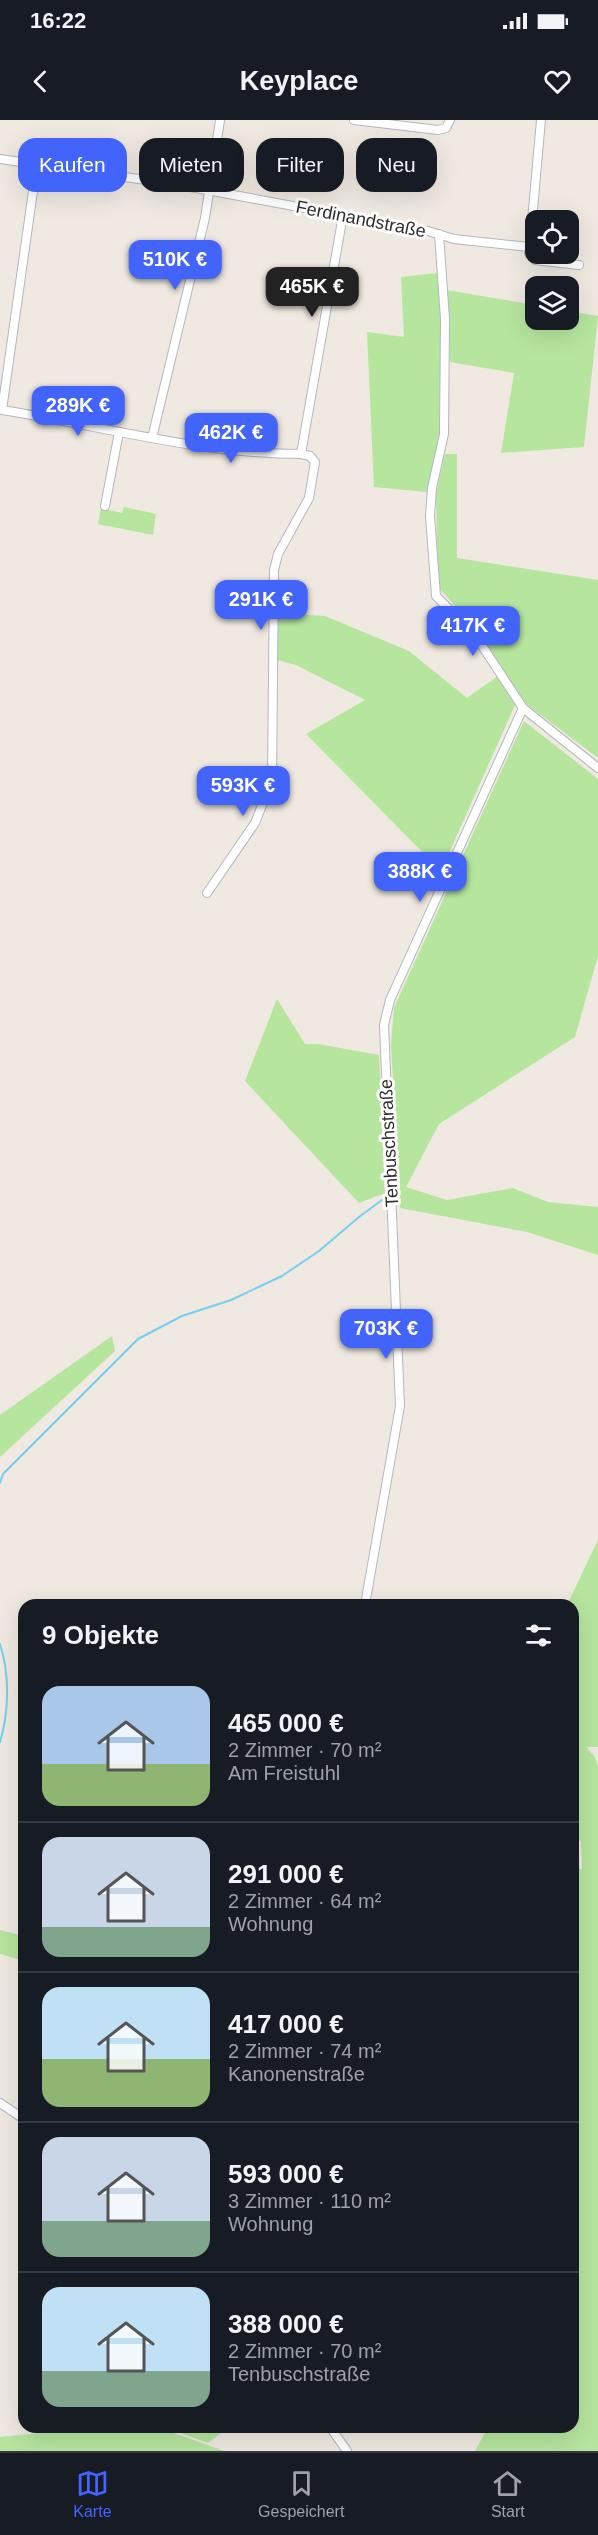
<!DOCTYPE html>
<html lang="de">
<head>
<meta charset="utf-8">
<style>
	body { margin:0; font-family:Helvetica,sans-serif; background:#242831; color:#f1f3f6; height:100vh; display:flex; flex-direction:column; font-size:22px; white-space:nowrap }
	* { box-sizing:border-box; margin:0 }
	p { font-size:20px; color:#9ea1a6 }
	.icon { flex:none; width:33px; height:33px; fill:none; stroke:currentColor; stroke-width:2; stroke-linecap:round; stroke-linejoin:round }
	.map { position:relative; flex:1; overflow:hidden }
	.drawer { position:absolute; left:18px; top:1479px; width:561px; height:834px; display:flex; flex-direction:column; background:#171b24; border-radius:18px; box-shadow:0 6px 24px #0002 }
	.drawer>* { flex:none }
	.hud { position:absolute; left:18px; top:18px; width:562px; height:54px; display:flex; gap:12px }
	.buttons { position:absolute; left:525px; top:90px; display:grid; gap:12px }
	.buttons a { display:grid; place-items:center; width:54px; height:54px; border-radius:12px; background:#171b24; box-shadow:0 6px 24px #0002; font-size:30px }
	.price { position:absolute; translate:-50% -51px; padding:0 14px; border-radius:12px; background:#4264fb; color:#fff; font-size:20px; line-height:39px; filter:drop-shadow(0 2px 3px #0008) }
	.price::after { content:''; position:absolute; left:50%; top:36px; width:18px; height:14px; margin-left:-9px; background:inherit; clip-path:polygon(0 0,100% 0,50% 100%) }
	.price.active { background:#222; color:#fff }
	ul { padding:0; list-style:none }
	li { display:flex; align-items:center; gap:18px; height:150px; padding:0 24px }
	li+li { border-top:2px solid #363941 }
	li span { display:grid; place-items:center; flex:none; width:168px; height:120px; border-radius:18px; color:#555 }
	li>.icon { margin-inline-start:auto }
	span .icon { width:72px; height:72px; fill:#fffc; stroke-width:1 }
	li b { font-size:26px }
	h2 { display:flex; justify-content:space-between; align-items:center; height:72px; padding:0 24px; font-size:26px }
	.tag { padding:0 21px; border-radius:18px; background:#171b24; box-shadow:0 6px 24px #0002; font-size:21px; line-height:54px }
	.tag.active { background:#4264fb; color:#fff }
	.status { display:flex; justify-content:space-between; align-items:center; height:42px; padding:0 30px; background:#171b24; direction:ltr }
	.status svg { height:16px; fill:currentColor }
	header { display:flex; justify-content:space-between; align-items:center; height:78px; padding:0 24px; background:#171b24; font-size:27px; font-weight:700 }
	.dock { display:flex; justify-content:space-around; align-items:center; height:84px; border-top:2px solid #363941; background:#171b24; font-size:16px; color:#9ea1a6 }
	.dock a { display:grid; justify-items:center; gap:3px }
	.dock .active { color:#4264fb }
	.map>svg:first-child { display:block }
</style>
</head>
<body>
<div class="status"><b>16:22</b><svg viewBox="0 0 49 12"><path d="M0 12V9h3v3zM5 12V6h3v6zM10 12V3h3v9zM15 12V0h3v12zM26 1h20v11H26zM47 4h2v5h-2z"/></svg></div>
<header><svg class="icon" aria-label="back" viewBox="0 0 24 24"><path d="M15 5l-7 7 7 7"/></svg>Keyplace<svg class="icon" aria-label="heart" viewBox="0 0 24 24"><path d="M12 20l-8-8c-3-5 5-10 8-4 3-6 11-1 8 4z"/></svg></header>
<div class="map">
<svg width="598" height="2331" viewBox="0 0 598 2331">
	<rect width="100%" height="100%" fill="#efe9e1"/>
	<g fill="#b6e59e">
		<path d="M439 153 441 202 439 316 427 372 374 367 367 212 404 217 401 157Z"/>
		<path d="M446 170 535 185 536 200H568L569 191 598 196 584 327 501 333 514 253 450 242Z"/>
		<path d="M445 334H457V438L598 460V638L525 583 474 506 438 467 436 374Z"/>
		<path d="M124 387 156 394 153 415 98 404 101 388 122 393Z"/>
		<path d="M277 493 325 496 409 531 467 578 498 556 515 585 441 751 306 614 365 580 296 545 277 540Z"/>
		<path d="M524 601 598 659V836L575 917 439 1004 406 1067 447 1080 513 1068 548 1082 598 1087V1135L527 1112 400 1088 391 925 394 888Z"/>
		<path d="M277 879 305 924H318L379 935 385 1073 359 1083 245 961Z"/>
		<path d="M112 1216 115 1231 0 1337V1295Z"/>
		<path d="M598 1420V1627H586L595 1637 598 1647V2331H475L488 2307H573V1749H582L581 1721 573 1718V1485H567Z"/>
		<path d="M0 1810 24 1816V1841L0 1834Z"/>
		<path d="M104 2307H156L225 2331H0V2317Z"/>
		<path d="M164 2307H229L208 2323Z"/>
	</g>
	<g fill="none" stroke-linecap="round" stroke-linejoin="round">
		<g stroke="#75cff0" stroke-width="2">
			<path d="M0 1363 3 1354 138 1219 182 1196 231 1180 282 1156 319 1131 359 1097 386 1077"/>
			<path d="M0 1524C10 1555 9 1592 0 1622"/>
		</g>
		<defs>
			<g id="street">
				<path d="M354 0 438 10 446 8 450 0"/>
				<path d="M541 0 529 134 535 140 579 145"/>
				<path d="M0 39 180 65 428 111 454 119 529 127"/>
				<path d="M37 43 2 290C102 306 200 334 301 334L310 336 315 342 309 378 278 434 274 450 272 660 255 703 207 773"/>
				<path d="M439 114 445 199 444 314 432 368 430 396 436 476 475 515 523 588 598 648"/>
				<path d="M152 318 205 98 220 0"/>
				<path d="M301 334 343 95"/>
				<path d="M105 386 119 312"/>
				<path d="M365 1485 400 1286 384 905 390 880 523 588"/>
				<path d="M0 1983 24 1999"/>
				<path d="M330 2307 347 2331"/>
			</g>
		</defs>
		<use href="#street" stroke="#b4b7c1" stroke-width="10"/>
		<use href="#street" stroke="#fff" stroke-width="8"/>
	</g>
	<g text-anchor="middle" stroke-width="6" stroke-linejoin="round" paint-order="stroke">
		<g font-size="18" fill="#2e2e2e" stroke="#fff">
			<text transform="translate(361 99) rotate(11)" y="6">Ferdinandstraße</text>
			<text transform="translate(389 1023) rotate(-93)" y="6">Tenbuschstraße</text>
		</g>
	</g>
</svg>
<div class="buttons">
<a><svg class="icon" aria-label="locate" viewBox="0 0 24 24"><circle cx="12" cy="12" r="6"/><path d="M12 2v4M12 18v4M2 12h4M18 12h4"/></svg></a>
<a><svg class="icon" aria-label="layers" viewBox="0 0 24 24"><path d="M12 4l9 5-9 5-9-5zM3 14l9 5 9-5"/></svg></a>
</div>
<b class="price" style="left:175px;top:171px">510K €</b>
<b class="price active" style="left:312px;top:198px">465K €</b>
<b class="price" style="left:78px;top:317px">289K €</b>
<b class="price" style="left:231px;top:344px">462K €</b>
<b class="price" style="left:261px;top:511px">291K €</b>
<b class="price" style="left:473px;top:537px">417K €</b>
<b class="price" style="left:243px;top:697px">593K €</b>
<b class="price" style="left:420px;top:783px">388K €</b>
<b class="price" style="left:386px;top:1240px">703K €</b>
<div class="hud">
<a class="tag active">Kaufen</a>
<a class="tag">Mieten</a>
<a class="tag">Filter</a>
<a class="tag">Neu</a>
</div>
<section class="drawer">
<h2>9 Objekte<svg class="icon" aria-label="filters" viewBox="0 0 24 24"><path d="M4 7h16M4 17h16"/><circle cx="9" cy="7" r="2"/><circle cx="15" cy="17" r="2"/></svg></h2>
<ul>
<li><span style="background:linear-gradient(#a9c7e8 65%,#8fb573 0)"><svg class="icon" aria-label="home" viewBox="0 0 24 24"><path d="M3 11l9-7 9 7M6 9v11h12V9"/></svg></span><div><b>465 000 €</b><p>2 Zimmer · 70 m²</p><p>Am Freistuhl</p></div></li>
<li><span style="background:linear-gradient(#c9d6e8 75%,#7fa58c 0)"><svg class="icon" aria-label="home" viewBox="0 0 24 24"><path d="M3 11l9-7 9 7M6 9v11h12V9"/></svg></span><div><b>291 000 €</b><p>2 Zimmer · 64 m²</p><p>Wohnung</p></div></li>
<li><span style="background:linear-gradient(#bfe0f5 60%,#8fb573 0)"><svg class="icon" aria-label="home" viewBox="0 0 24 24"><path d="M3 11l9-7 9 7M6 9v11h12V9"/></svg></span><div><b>417 000 €</b><p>2 Zimmer · 74 m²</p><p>Kanonenstraße</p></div></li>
<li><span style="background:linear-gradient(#c9d6e8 70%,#7fa58c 0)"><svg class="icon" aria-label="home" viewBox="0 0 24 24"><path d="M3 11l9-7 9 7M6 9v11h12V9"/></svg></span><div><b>593 000 €</b><p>3 Zimmer · 110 m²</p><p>Wohnung</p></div></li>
<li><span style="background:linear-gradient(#bfe0f5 70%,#7fa58c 0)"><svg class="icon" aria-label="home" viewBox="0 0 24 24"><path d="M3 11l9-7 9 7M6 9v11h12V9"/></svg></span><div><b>388 000 €</b><p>2 Zimmer · 70 m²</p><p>Tenbuschstraße</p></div></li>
</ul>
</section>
</div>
<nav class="dock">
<a class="active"><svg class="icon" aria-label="map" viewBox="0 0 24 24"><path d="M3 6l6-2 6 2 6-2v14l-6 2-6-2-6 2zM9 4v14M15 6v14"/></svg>Karte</a>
<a><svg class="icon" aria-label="saved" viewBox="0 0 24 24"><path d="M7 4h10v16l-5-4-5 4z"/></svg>Gespeichert</a>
<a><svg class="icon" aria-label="home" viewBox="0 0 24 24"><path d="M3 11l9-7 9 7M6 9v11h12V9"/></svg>Start</a>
</nav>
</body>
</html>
